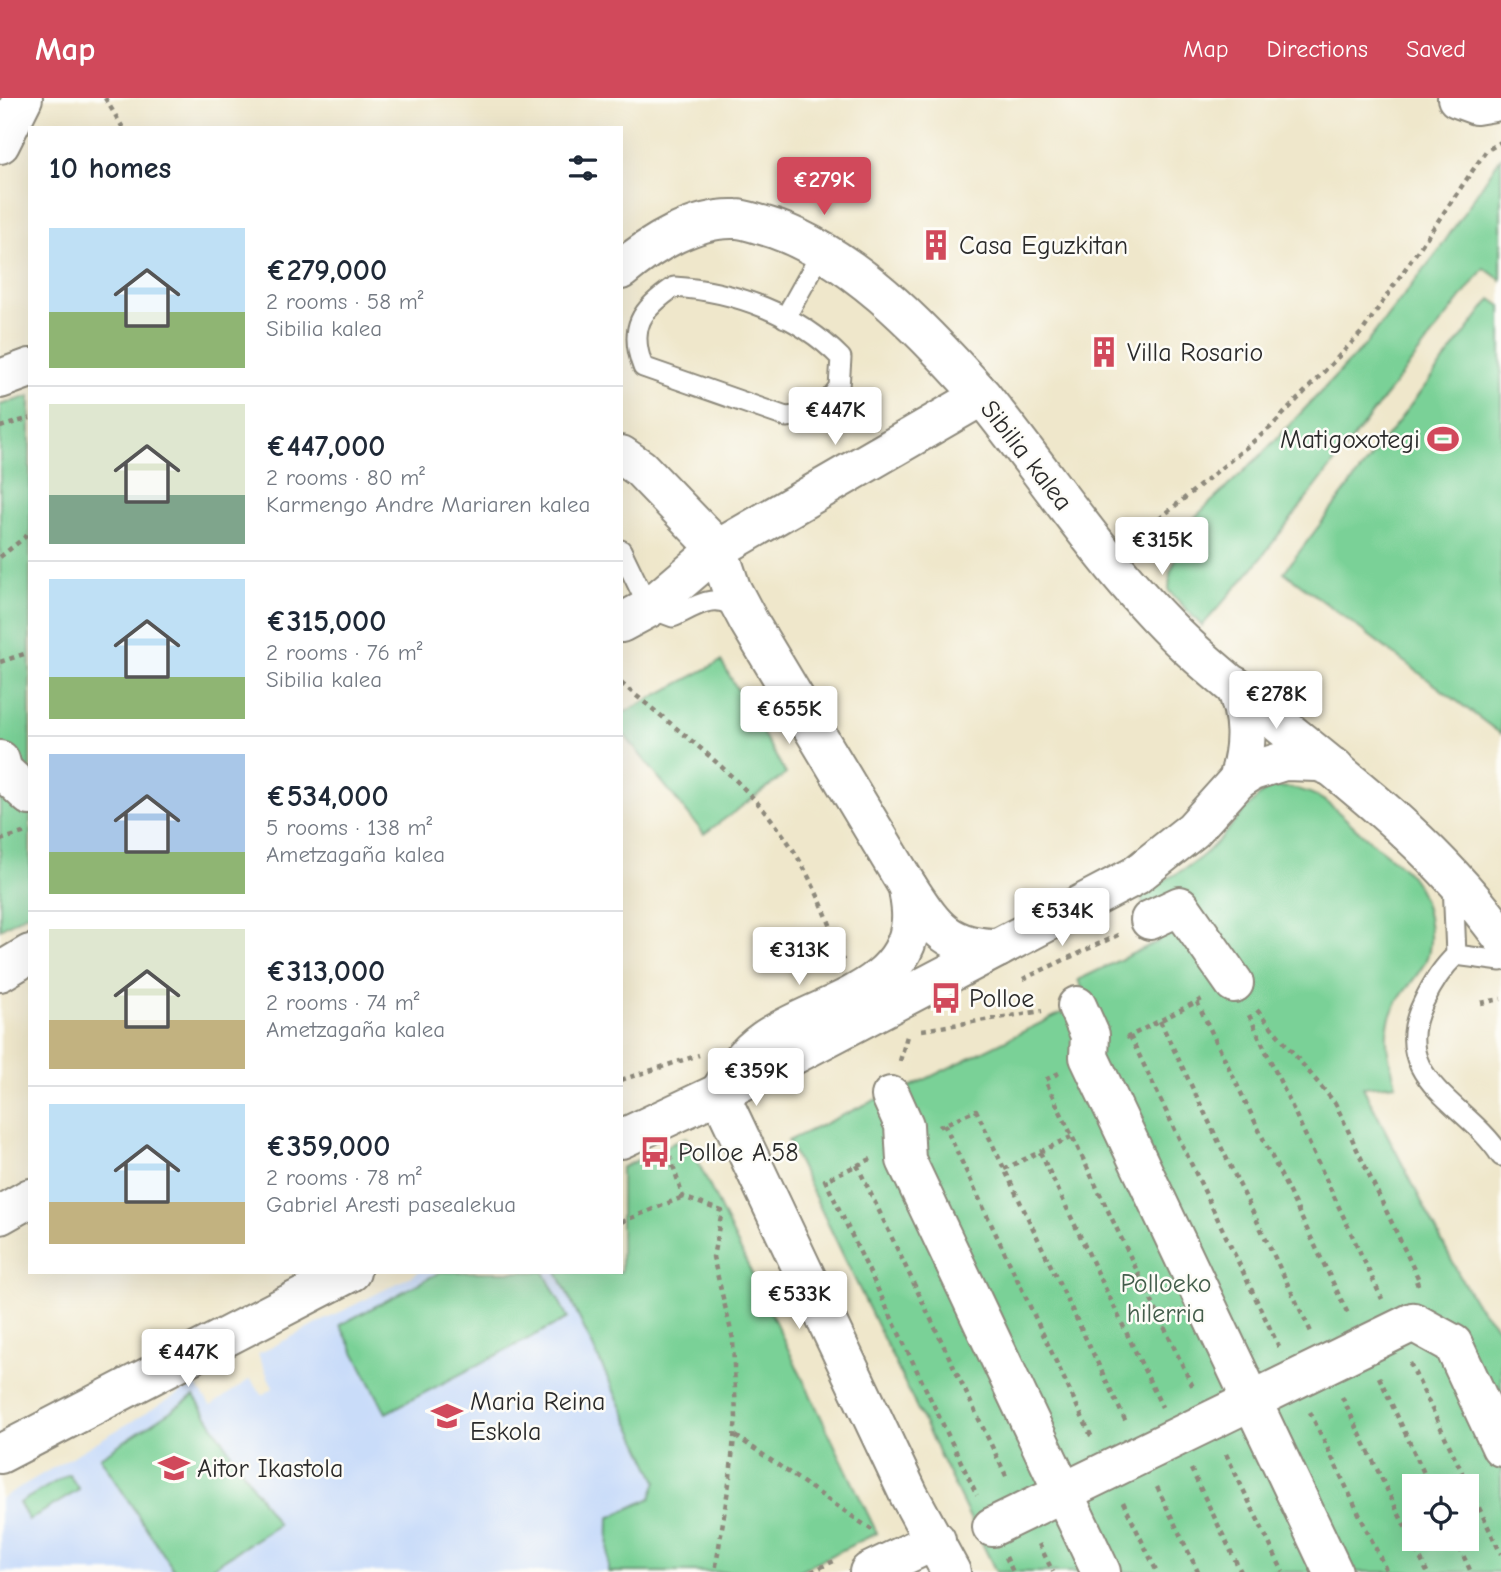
<!DOCTYPE html>
<html lang="en">
<head>
<meta charset="utf-8">
<style>
	body { margin:0; font-family:"Comic Neue",sans-serif; background:#f6f6f7; color:#1f2937; height:100vh; display:flex; flex-direction:column; font-size:26px; white-space:nowrap }
	* { box-sizing:border-box; margin:0 }
	p { font-size:23px; color:#747a83 }
	.icon { flex:none; width:38px; height:38px; fill:none; stroke:currentColor; stroke-width:2; stroke-linecap:round; stroke-linejoin:round }
	.map { position:relative; flex:1; overflow:hidden }
	.panel { position:absolute; left:28px; top:28px; width:595px; height:1148px; display:flex; flex-direction:column; background:#fff; border-radius:0px; box-shadow:0 7px 28px #0002 }
	.panel>* { flex:none }
	.controls { position:absolute; left:1402px; top:1376px; display:grid; gap:14px }
	.controls a { display:grid; place-items:center; width:77px; height:77px; border-radius:0px; background:#fff; box-shadow:0 7px 28px #0002; font-size:35px }
	.price { position:absolute; translate:-50% -60px; padding:0 16px; border-radius:7px; background:#fff; color:#222; font-size:23px; line-height:46px; filter:drop-shadow(0 2px 4px #0008) }
	.price::after { content:''; position:absolute; left:50%; top:42px; width:21px; height:16px; margin-left:-10px; background:inherit; clip-path:polygon(0 0,100% 0,50% 100%) }
	.price.selected { background:#d1495b; color:#fff }
	ul { padding:0; list-style:none }
	li { display:flex; align-items:center; gap:21px; height:175px; padding:0 21px }
	li+li { border-top:2px solid #e0e1e3 }
	li span { display:grid; place-items:center; flex:none; width:196px; height:140px; border-radius:0px; color:#555 }
	li>.icon { margin-inline-start:auto }
	span .icon { width:84px; height:84px; fill:#fffc; stroke-width:1 }
	li b { font-size:30px }
	h2 { display:flex; justify-content:space-between; align-items:center; height:84px; padding:0 21px; font-size:30px }
	header { display:flex; align-items:center; gap:42px; box-sizing:border-box; height:98px; padding:0 35px; background:#d1495b; color:#fff }
	header strong { font-size:33px }
	nav { display:flex; gap:38px; margin-inline-start:auto; font-size:24px }
	.map>svg:first-child { display:block }
</style>
</head>
<body>
<header>
<strong>Map</strong>
<nav><a>Map</a><a>Directions</a><a>Saved</a></nav>
</header>
<div class="map">
<svg width="1501" height="1474" viewBox="0 0 1501 1474">
	<rect width="100%" height="100%" fill="#fdfcf7"/>
	<filter id="ink" filterUnits="userSpaceOnUse"><feTurbulence type="fractalNoise" baseFrequency=".0143" numOctaves="2"/><feDisplacementMap in="SourceGraphic" scale="14" xChannelSelector="R" yChannelSelector="G"/><feConvolveMatrix kernelMatrix="1 2 1 2 8 2 1 2 1" color-interpolation-filters="sRGB"/></filter>
	<filter id="wash" filterUnits="userSpaceOnUse"><feTurbulence type="fractalNoise" baseFrequency=".00686" numOctaves="4" result="noise"/><feDisplacementMap in="SourceGraphic" scale="28" xChannelSelector="R" yChannelSelector="G"/><feGaussianBlur stdDeviation="1.57" result="paint"/><feColorMatrix in="noise" values="0 0 0 0 0 0 0 0 0 0 0 0 0 0 0 0 0 1.4 0 .05"/><feComposite in="paint" operator="in"/></filter>
	<g filter="url(#wash)">
		<rect width="100%" height="100%" fill="#efe7cb"/>
		<path fill="#c9dcf9" d="M419 1174H557L657 1383 651 1400 609 1420 608 1474H0V1401L195 1286 211 1308 250 1281 263 1297 273 1290 258 1256Z"/>
		<g fill="#7ad197" stroke="#527e61" stroke-width="2" fill-rule="evenodd">
			<path d="M1501 59V182L1484 170 1254 469 1202 528 1169 493 1170 475 1192 422 1263 355 1365 247 1439 152Z"/>
			<path d="M1491 201 1501 208V636L1284 474Z"/>
			<path d="M30 298V814L0 831V307Z"/>
			<path d="M721 563 786 676 704 736 621 633V616Z"/>
			<path d="M1270 689C1317 688 1328 705 1361 735 1377 749 1397 762 1410 777 1426 797 1437 840 1425 864 1414 886 1392 901 1388 928 1384 947 1391 967 1396 986L1363 989 1458 1175 1475 1204 1501 1234V1474H996L788 1043 879 1000 881 1003 1088 902 1078 882 1159 843 1139 795C1163 783 1189 771 1209 752 1230 732 1246 707 1270 689ZM1414 1388H1466V1440H1414Z"/>
			<path d="M686 1039 877 1435 797 1474H608L609 1420 651 1400 657 1383 557 1174H621V1070Z"/>
			<path d="M440 1174H544L568 1220 386 1315 340 1227Z"/>
			<path d="M194 1298 278 1427 205 1474H175L100 1359Z"/>
			<path d="M69 1376 79 1392 29 1422 19 1405Z"/>
		</g>
	</g>
	<g filter="url(#ink)">
		<g fill="none" stroke-linecap="round" stroke-linejoin="round">
			<defs>
				<g id="lane">
					<path d="M674 189C735 193 798 216 841 260L839 289 818 316 786 319 643 269C628 229 641 212 674 189Z"/>
					<path d="M785 220 823 152"/>
					<path d="M621 452 649 510 673 519C696 508 717 492 738 513"/>
					<path d="M1453 784 1456 857C1442 870 1431 888 1423 905 1386 981 1468 1005 1501 1058"/>
					<path d="M1456 857 1501 863"/>
				</g>
				<g id="street">
					<path d="M1457 0 1476 7 1494 4 1497 0"/>
					<path d="M0 46 23 0"/>
					<path d="M621 172C651 146 696 119 736 121 744 121 754 125 762 127 848 151 924 233 982 298L718 451 649 510 621 525"/>
					<path d="M0 281 30 270"/>
					<path d="M621 357 640 370 718 451 731 490 749 524 908 789C934 828 946 850 998 850"/>
					<path d="M1235 588C1249 620 1248 649 1238 682"/>
					<path d="M0 662 3 673 30 698"/>
					<path d="M1150 822 1180 808 1234 885"/>
					<path d="M0 874 30 856"/>
					<path d="M1077 908 1090 937 1089 959 1333 1474"/>
					<path d="M767 971 1135 778 1193 732 1238 682 1252 673 1284 663 1319 664 1335 670"/>
					<path d="M719 995 909 1397 951 1474"/>
					<path d="M719 995C732 974 744 956 764 942 813 907 907 895 911 822 912 811 909 800 908 789"/>
					<path d="M891 998 904 1027 906 1062 1101 1474"/>
					<path d="M621 1041 719 995"/>
					<path d="M0 1117 30 1100"/>
					<path d="M0 1356 351 1174"/>
					<path d="M992 1429 1413 1224 1453 1246 1501 1349"/>
					<path d="M869 1474 936 1442"/>
				</g>
				<g id="secondary">
					<path d="M982 298C1052 384 1112 480 1195 555 1299 649 1418 723 1501 838"/>
					<path d="M719 995 767 971"/>
				</g>
			</defs>
			<use href="#lane" stroke="#8d897b" stroke-width="23"/>
			<use href="#street" stroke="#8d897b" stroke-width="42"/>
			<use href="#secondary" stroke="#8d897b" stroke-width="42"/>
			<g stroke="#8d897b" stroke-width="4.5" stroke-dasharray="5 5" stroke-linecap="butt">
				<path d="M105 0 123 30"/>
				<path d="M0 329 30 320"/>
				<path d="M1136 440 1271 329 1362 234 1486 53 1501 44"/>
				<path d="M0 459 30 435"/>
				<path d="M0 564 30 554"/>
				<path d="M621 585C677 632 741 677 784 738 810 775 829 820 843 863"/>
				<path d="M0 742 26 734"/>
				<path d="M1023 881 1120 836"/>
				<path d="M1197 904 1349 1218"/>
				<path d="M1481 905 1501 901"/>
				<path d="M1257 912 1335 1005 1420 1184 1412 1187"/>
				<path d="M1249 917 1382 1201"/>
				<path d="M1160 923 1311 1234"/>
				<path d="M922 932 1042 913"/>
				<path d="M1130 938 1279 1249"/>
				<path d="M1126 940 1202 901"/>
				<path d="M900 963 907 938"/>
				<path d="M1059 975 1045 982 1194 1291"/>
				<path d="M621 982 699 957"/>
				<path d="M944 1026 1093 1342"/>
				<path d="M939 1029 976 1012 1126 1324"/>
				<path d="M1040 1054 1162 1309"/>
				<path d="M670 1058 683 1099 722 1113 713 1159 733 1241 736 1320 730 1379 715 1474"/>
				<path d="M871 1061 825 1082 977 1397"/>
				<path d="M857 1067 1008 1382"/>
				<path d="M1004 1071 1071 1039"/>
				<path d="M621 1124 683 1099"/>
				<path d="M1410 1265 1501 1456"/>
				<path d="M1379 1279 1430 1388"/>
				<path d="M1342 1299 1427 1474"/>
				<path d="M1310 1314 1387 1474"/>
				<path d="M736 1338 872 1432"/>
				<path d="M1226 1356 1283 1474"/>
				<path d="M1191 1371 1241 1474"/>
				<path d="M1157 1389 1198 1474"/>
				<path d="M1123 1404 1157 1474"/>
				<path d="M1455 1440 1471 1474"/>
				<path d="M1039 1446 1053 1474"/>
				<path d="M1006 1459 1013 1474"/>
				<path d="M811 1474 836 1462"/>
			</g>
			<use href="#lane" stroke="#fff" stroke-width="19"/>
			<use href="#street" stroke="#fff" stroke-width="38"/>
			<use href="#secondary" stroke="#fff" stroke-width="38"/>
		</g>
	</g>
	<defs>
		<symbol id="building-bare" viewBox="-9 -9 18 18"><path d="M-4-6H4V6H1V3H-1V6H-4ZM-2.5-4.3h1.7v1.8h-1.7ZM.8-4.3h1.7v1.8H.8ZM-2.5-1h1.7V.8h-1.7ZM.8-1h1.7V.8H.8Z" fill="#d1495b" stroke="#fdfcf7" stroke-width="2.5" paint-order="stroke"/></symbol>
		<symbol id="stadium-bare" viewBox="-9 -9 18 18"><path d="M0-5a6.5 5 0 1 0 0 10a6.5 5 0 1 0 0-10ZM-3.5-1.8h7v3.6h-7Z" fill="#d1495b" stroke="#fdfcf7" stroke-width="2.5" paint-order="stroke"/></symbol>
		<symbol id="bus-bare" viewBox="-9 -9 18 18"><path d="M-5-6H5V4H4V6H2V4H-2V6H-4V4H-5ZM-3.5-4V0h7V-4ZM-3.5 1.2v1.5H-2V1.2ZM2 1.2v1.5H3.5V1.2Z" fill="#d1495b" stroke="#fdfcf7" stroke-width="2.5" paint-order="stroke"/></symbol>
		<symbol id="school-bare" viewBox="-9 -9 18 18"><path d="M0-5L7-2L0 1L-7-2ZM-4 1L0 2.5L4 1V4Q0 6-4 4Z" fill="#d1495b" stroke="#fdfcf7" stroke-width="2.5" paint-order="stroke"/></symbol>
	</defs>
	<g fill-rule="evenodd">
		<use href="#building-bare" x="914" y="125" width="44" height="44"/>
		<use href="#building-bare" x="1082" y="232" width="44" height="44"/>
		<use href="#stadium-bare" x="1421" y="319" width="44" height="44"/>
		<use href="#bus-bare" x="924" y="878" width="44" height="44"/>
		<use href="#bus-bare" x="633" y="1032" width="44" height="44"/>
		<use href="#school-bare" x="425" y="1296" width="44" height="44"/>
		<use href="#school-bare" x="152" y="1348" width="44" height="44"/>
	</g>
	<g text-anchor="middle" stroke-width="5" stroke-linejoin="round" paint-order="stroke">
		<g font-size="26" fill="#2b2b2b" stroke="#fdfcf7" text-anchor="start">
			<text x="959" y="156">Casa Eguzkitan</text>
			<text x="1127" y="263">Villa Rosario</text>
			<text x="1420" y="350" text-anchor="end">Matigoxotegi</text>
			<text x="969" y="909">Polloe</text>
			<text x="678" y="1063">Polloe A.58</text>
			<text x="470" y="1312">Maria Reina<tspan x="470" dy="30">Eskola</tspan></text>
			<text x="197" y="1379">Aitor Ikastola</text>
		</g>
		<g font-size="26" fill="#2b2b2b" stroke="#fdfcf7">
			<text transform="translate(1027 357) rotate(52)" y="9">Sibilia kalea</text>
		</g>
		<g font-size="26" fill="#435d4b" stroke="#fdfcf7">
			<text x="1166" y="1194">Polloeko<tspan x="1166" dy="30">hilerria</tspan></text>
		</g>
	</g>
</svg>
<div class="controls">
<a><svg class="icon" aria-label="locate" viewBox="0 0 24 24"><circle cx="12" cy="12" r="6"/><path d="M12 2v4M12 18v4M2 12h4M18 12h4"/></svg></a>
</div>
<b class="price selected" style="left:824px;top:119px">€279K</b>
<b class="price" style="left:835px;top:349px">€447K</b>
<b class="price" style="left:1162px;top:479px">€315K</b>
<b class="price" style="left:1276px;top:633px">€278K</b>
<b class="price" style="left:789px;top:648px">€655K</b>
<b class="price" style="left:1062px;top:850px">€534K</b>
<b class="price" style="left:799px;top:889px">€313K</b>
<b class="price" style="left:756px;top:1010px">€359K</b>
<b class="price" style="left:799px;top:1233px">€533K</b>
<b class="price" style="left:188px;top:1291px">€447K</b>
<section class="panel">
<h2>10 homes<svg class="icon" aria-label="filters" viewBox="0 0 24 24"><path d="M4 7h16M4 17h16"/><circle cx="9" cy="7" r="2"/><circle cx="15" cy="17" r="2"/></svg></h2>
<ul>
<li><span style="background:linear-gradient(#bfe0f5 60%,#8fb573 0)"><svg class="icon" aria-label="home" viewBox="0 0 24 24"><path d="M3 11l9-7 9 7M6 9v11h12V9"/></svg></span><div><b>€279,000</b><p>2 rooms · 58 m²</p><p>Sibilia kalea</p></div></li>
<li><span style="background:linear-gradient(#dfe7d0 65%,#7fa58c 0)"><svg class="icon" aria-label="home" viewBox="0 0 24 24"><path d="M3 11l9-7 9 7M6 9v11h12V9"/></svg></span><div><b>€447,000</b><p>2 rooms · 80 m²</p><p>Karmengo Andre Mariaren kalea</p></div></li>
<li><span style="background:linear-gradient(#bfe0f5 70%,#8fb573 0)"><svg class="icon" aria-label="home" viewBox="0 0 24 24"><path d="M3 11l9-7 9 7M6 9v11h12V9"/></svg></span><div><b>€315,000</b><p>2 rooms · 76 m²</p><p>Sibilia kalea</p></div></li>
<li><span style="background:linear-gradient(#a9c7e8 70%,#8fb573 0)"><svg class="icon" aria-label="home" viewBox="0 0 24 24"><path d="M3 11l9-7 9 7M6 9v11h12V9"/></svg></span><div><b>€534,000</b><p>5 rooms · 138 m²</p><p>Ametzagaña kalea</p></div></li>
<li><span style="background:linear-gradient(#dfe7d0 65%,#c2b280 0)"><svg class="icon" aria-label="home" viewBox="0 0 24 24"><path d="M3 11l9-7 9 7M6 9v11h12V9"/></svg></span><div><b>€313,000</b><p>2 rooms · 74 m²</p><p>Ametzagaña kalea</p></div></li>
<li><span style="background:linear-gradient(#bfe0f5 70%,#c2b280 0)"><svg class="icon" aria-label="home" viewBox="0 0 24 24"><path d="M3 11l9-7 9 7M6 9v11h12V9"/></svg></span><div><b>€359,000</b><p>2 rooms · 78 m²</p><p>Gabriel Aresti pasealekua</p></div></li>
</ul>
</section>
</div>
</body>
</html>
